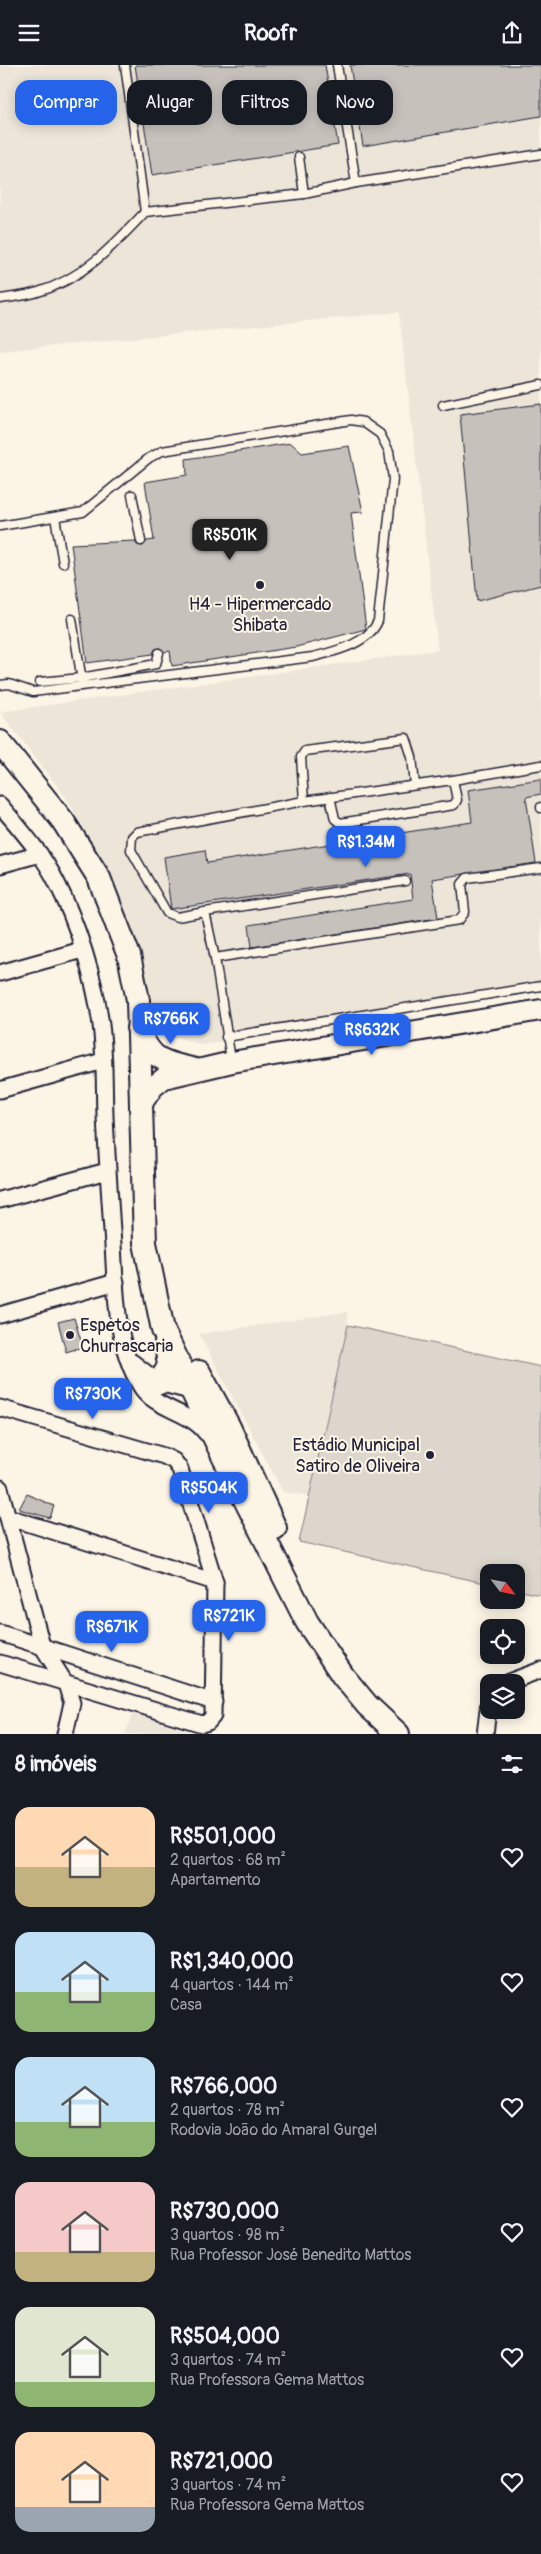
<!DOCTYPE html>
<html lang="pt">
<head>
<meta charset="utf-8">
<style>
	body { margin:0; font-family:Pangolin,sans-serif; background:#242831; color:#f1f3f6; height:100vh; display:flex; flex-direction:column; font-size:19px; white-space:nowrap }
	* { box-sizing:border-box; margin:0 }
	p { font-size:16px; color:#9ea1a6 }
	.icon { flex:none; width:28px; height:28px; fill:none; stroke:currentColor; stroke-width:2; stroke-linecap:round; stroke-linejoin:round }
	.map { position:relative; height:1669px; overflow:hidden }
	.details { display:flex; flex-direction:column; background:#171b24; flex:1 }
	.details>* { flex:none }
	.hud { position:absolute; left:15px; top:15px; width:511px; height:45px; display:flex; gap:10px }
	.needle { width:32px; rotate:122deg }
	.controls { position:absolute; left:480px; top:1499px; display:grid; gap:10px }
	.controls a { display:grid; place-items:center; width:45px; height:45px; border-radius:10px; background:#171b24; box-shadow:0 2px 12px #0003; font-size:25px }
	.price { position:absolute; translate:-50% -42px; padding:0 11px; border-radius:10px; background:#2563eb; color:#fff; font-size:16px; line-height:32px; filter:drop-shadow(0 1px 2px #0008) }
	.price::after { content:''; position:absolute; left:50%; top:30px; width:15px; height:11px; margin-left:-8px; background:inherit; clip-path:polygon(0 0,100% 0,50% 100%) }
	.price.active { background:#222; color:#fff }
	ul { padding:0; list-style:none }
	li { display:flex; align-items:center; gap:15px; height:125px; padding:0 15px }
	li span { display:grid; place-items:center; flex:none; width:140px; height:100px; border-radius:15px; color:#555 }
	li>.icon { margin-inline-start:auto }
	span .icon { width:60px; height:60px; fill:#fffc; stroke-width:1 }
	li b { font-size:21px }
	h2 { display:flex; justify-content:space-between; align-items:center; height:60px; padding:0 15px; font-size:21px }
	.pill { padding:0 18px; border-radius:15px; background:#171b24; box-shadow:0 2px 12px #0003; font-size:18px; line-height:45px }
	.pill.active { background:#2563eb; color:#fff }
	header { display:flex; justify-content:space-between; align-items:center; height:65px; padding:0 15px; background:#171b24; font-size:22px; font-weight:800 }
	.map>svg:first-child { display:block }
</style>
</head>
<body>
<header><svg class="icon" aria-label="menu" viewBox="0 0 24 24"><path d="M4 6h16M4 12h16M4 18h16"/></svg>Roofr<svg class="icon" aria-label="share" viewBox="0 0 24 24"><path d="M12 15V3M7 8l5-5 5 5M5 13v7h14v-7"/></svg></header>
<div class="map">
<svg width="541" height="1669" viewBox="0 0 541 1669">
	<rect width="100%" height="100%" fill="#fcf5e5"/>
	<filter id="ink" filterUnits="userSpaceOnUse"><feTurbulence type="fractalNoise" baseFrequency=".02" numOctaves="2"/><feDisplacementMap in="SourceGraphic" scale="10" xChannelSelector="R" yChannelSelector="G"/><feConvolveMatrix kernelMatrix="1 2 1 2 8 2 1 2 1" color-interpolation-filters="sRGB"/></filter>
	<g filter="url(#ink)">
		<g fill="#ece5d8">
			<path d="M0 0H541V926L202 980 161 967 137 880 113 815 66 732 0 647 438 585 399 247 0 286Z"/>
			<path d="M347 1247 348 1260 311 1431 283 1427 199 1269Z"/>
			<path d="M134 1646 193 1669H125Z"/>
		</g>
		<path fill="#dcd6cc" stroke="#7f7c84" d="M348 1260 541 1302V1530L516 1525V1508H489V1519L299 1477Z"/>
		<g fill="#c6c1bb" stroke="#22223b">
			<path d="M135 0H325L338 80 152 110Z"/>
			<path d="M350 0H541V51L363 81Z"/>
			<path d="M541 339V520L477 536 460 349Z"/>
			<path d="M291 378 302 388 349 381 363 447 351 448 366 564 296 582 172 601 170 586 164 587 160 583 155 584 153 589 87 598 71 479 135 476 137 480 143 481 147 476 154 475 145 417 187 410 186 394Z"/>
			<path d="M541 714V729L526 732 536 798 432 814 438 853 252 882 249 860 413 834 410 809 171 844 164 792 205 785 207 798 472 757 468 725Z"/>
			<path d="M74 1253 83 1282 66 1287 58 1257Z"/>
			<path d="M27 1429 54 1441 50 1453 19 1444Z"/>
		</g>
		<g fill="none" stroke-linecap="round" stroke-linejoin="round">
			<defs>
				<g id="lane">
					<path d="M125 0 145 147"/>
					<path d="M337 0 356 118"/>
					<path d="M299 92 304 129"/>
					<path d="M0 234C12 232 26 231 38 227 83 214 114 180 145 147L304 129 356 118 541 89"/>
					<path d="M443 340 541 320"/>
					<path d="M132 430 141 476"/>
					<path d="M55 452 63 498"/>
					<path d="M0 461 83 447 149 393 162 386 351 355 363 357 380 369 389 386 393 414 378 556C368 579 336 586 313 592L33 627 9 619 0 620"/>
					<path d="M72 554 82 616"/>
					<path d="M40 617 81 613 156 599 159 588"/>
					<path d="M330 732 335 754 340 758 454 740 457 735 453 715"/>
					<path d="M304 736 301 692 305 686 406 673 412 692 415 720"/>
					<path d="M541 742V743"/>
					<path d="M205 847 177 852 167 848 131 785 132 772 137 767 304 736 453 715 541 700"/>
					<path d="M215 893 205 847 405 816"/>
					<path d="M226 972 541 921"/>
					<path d="M231 995 215 893 459 855 465 847 462 819 467 813 541 803"/>
				</g>
				<g id="street">
					<path d="M0 740C20 764 42 788 56 816 77 857 95 914 101 960 105 990 104 1021 105 1051 107 1094 110 1137 113 1180 116 1226 115 1279 140 1320 154 1345 189 1345 206 1368"/>
					<path d="M0 800 40 789"/>
					<path d="M0 908 82 885"/>
					<path d="M0 1025 103 996"/>
					<path d="M0 1135 107 1106"/>
					<path d="M0 1250 116 1217"/>
					<path d="M132 1297 159 1318 194 1327"/>
					<path d="M0 1343 164 1391 174 1396 180 1404 215 1517 213 1651 208 1657 202 1659 0 1598"/>
					<path d="M0 1423 42 1581 66 1619 72 1638 65 1669"/>
					<path d="M8 1452 215 1517"/>
					<path d="M0 1568 214 1637"/>
					<path d="M506 1618 541 1605"/>
					<path d="M485 1669 489 1637"/>
				</g>
				<g id="secondary">
					<path d="M137 963C155 997 159 995 195 1004"/>
					<path d="M140 1041 153 1022 164 1013 232 997 541 945"/>
				</g>
				<g id="primary">
					<path d="M0 677 63 756 99 813 129 891 138 935 145 1178 163 1265 224 1393 307 1557 343 1611 367 1640 398 1669"/>
					<path d="M199 1307 229 1362 275 1463"/>
					<path d="M159 1318 169 1301 166 1278"/>
				</g>
			</defs>
			<use href="#lane" stroke="#22223b" stroke-width="11"/>
			<use href="#street" stroke="#22223b" stroke-width="19"/>
			<use href="#secondary" stroke="#22223b" stroke-width="24"/>
			<use href="#primary" stroke="#22223b" stroke-width="26"/>
			<use href="#lane" stroke="#fcf5e5" stroke-width="8"/>
			<use href="#street" stroke="#fcf5e5" stroke-width="15"/>
			<use href="#secondary" stroke="#fcf5e5" stroke-width="20"/>
			<use href="#primary" stroke="#fcf5e5" stroke-width="22"/>
		</g>
	</g>
	<g fill="#22223b" stroke="#fcf5e5" stroke-width="2">
		<circle cx="260" cy="520" r="5"/>
		<circle cx="70" cy="1270" r="5"/>
		<circle cx="430" cy="1390" r="5"/>
	</g>
	<g text-anchor="middle" stroke-width="4" stroke-linejoin="round" paint-order="stroke">
		<g font-size="18" fill="#22223b" stroke="#fcf5e5">
			<text x="260" y="545">H4 - Hipermercado<tspan x="260" dy="21">Shibata</tspan></text>
			<text x="80" y="1266" text-anchor="start">Espetos<tspan x="80" dy="21">Churrascaria</tspan></text>
			<text x="420" y="1386" text-anchor="end">Estádio Municipal<tspan x="420" dy="21">Satiro de Oliveira</tspan></text>
		</g>
	</g>
</svg>
<div class="controls">
<a><svg class="needle" viewBox="-14 -14 28 28"><path d="M0-13l5 13h-10z" fill="#e53935"/><path d="M0 13l5-13h-10z" fill="#9ea1a6"/></svg></a>
<a><svg class="icon" aria-label="locate" viewBox="0 0 24 24"><circle cx="12" cy="12" r="6"/><path d="M12 2v4M12 18v4M2 12h4M18 12h4"/></svg></a>
<a><svg class="icon" aria-label="layers" viewBox="0 0 24 24"><path d="M12 4l9 5-9 5-9-5zM3 14l9 5 9-5"/></svg></a>
</div>
<b class="price active" style="left:230px;top:496px">R$501K</b>
<b class="price" style="left:366px;top:803px">R$1.34M</b>
<b class="price" style="left:171px;top:980px">R$766K</b>
<b class="price" style="left:372px;top:991px">R$632K</b>
<b class="price" style="left:93px;top:1355px">R$730K</b>
<b class="price" style="left:209px;top:1449px">R$504K</b>
<b class="price" style="left:229px;top:1577px">R$721K</b>
<b class="price" style="left:112px;top:1588px">R$671K</b>
<div class="hud">
<a class="pill active">Comprar</a>
<a class="pill">Alugar</a>
<a class="pill">Filtros</a>
<a class="pill">Novo</a>
</div>
</div>
<section class="details">
<h2>8 imóveis<svg class="icon" aria-label="filters" viewBox="0 0 24 24"><path d="M4 7h16M4 17h16"/><circle cx="9" cy="7" r="2"/><circle cx="15" cy="17" r="2"/></svg></h2>
<ul>
<li><span style="background:linear-gradient(#ffd9b3 60%,#c2b280 0)"><svg class="icon" aria-label="home" viewBox="0 0 24 24"><path d="M3 11l9-7 9 7M6 9v11h12V9"/></svg></span><div><b>R$501,000</b><p>2 quartos · 68 m²</p><p>Apartamento</p></div><svg class="icon" aria-label="heart" viewBox="0 0 24 24"><path d="M12 20l-8-8c-3-5 5-10 8-4 3-6 11-1 8 4z"/></svg></li>
<li><span style="background:linear-gradient(#bfe0f5 60%,#8fb573 0)"><svg class="icon" aria-label="home" viewBox="0 0 24 24"><path d="M3 11l9-7 9 7M6 9v11h12V9"/></svg></span><div><b>R$1,340,000</b><p>4 quartos · 144 m²</p><p>Casa</p></div><svg class="icon" aria-label="heart" viewBox="0 0 24 24"><path d="M12 20l-8-8c-3-5 5-10 8-4 3-6 11-1 8 4z"/></svg></li>
<li><span style="background:linear-gradient(#bfe0f5 65%,#8fb573 0)"><svg class="icon" aria-label="home" viewBox="0 0 24 24"><path d="M3 11l9-7 9 7M6 9v11h12V9"/></svg></span><div><b>R$766,000</b><p>2 quartos · 78 m²</p><p>Rodovia João do Amaral Gurgel</p></div><svg class="icon" aria-label="heart" viewBox="0 0 24 24"><path d="M12 20l-8-8c-3-5 5-10 8-4 3-6 11-1 8 4z"/></svg></li>
<li><span style="background:linear-gradient(#f6c9c9 70%,#c2b280 0)"><svg class="icon" aria-label="home" viewBox="0 0 24 24"><path d="M3 11l9-7 9 7M6 9v11h12V9"/></svg></span><div><b>R$730,000</b><p>3 quartos · 98 m²</p><p>Rua Professor José Benedito Mattos</p></div><svg class="icon" aria-label="heart" viewBox="0 0 24 24"><path d="M12 20l-8-8c-3-5 5-10 8-4 3-6 11-1 8 4z"/></svg></li>
<li><span style="background:linear-gradient(#dfe7d0 75%,#8fb573 0)"><svg class="icon" aria-label="home" viewBox="0 0 24 24"><path d="M3 11l9-7 9 7M6 9v11h12V9"/></svg></span><div><b>R$504,000</b><p>3 quartos · 74 m²</p><p>Rua Professora Gema Mattos</p></div><svg class="icon" aria-label="heart" viewBox="0 0 24 24"><path d="M12 20l-8-8c-3-5 5-10 8-4 3-6 11-1 8 4z"/></svg></li>
<li><span style="background:linear-gradient(#ffd9b3 75%,#9aa5b1 0)"><svg class="icon" aria-label="home" viewBox="0 0 24 24"><path d="M3 11l9-7 9 7M6 9v11h12V9"/></svg></span><div><b>R$721,000</b><p>3 quartos · 74 m²</p><p>Rua Professora Gema Mattos</p></div><svg class="icon" aria-label="heart" viewBox="0 0 24 24"><path d="M12 20l-8-8c-3-5 5-10 8-4 3-6 11-1 8 4z"/></svg></li>
</ul>
</section>
</body>
</html>
